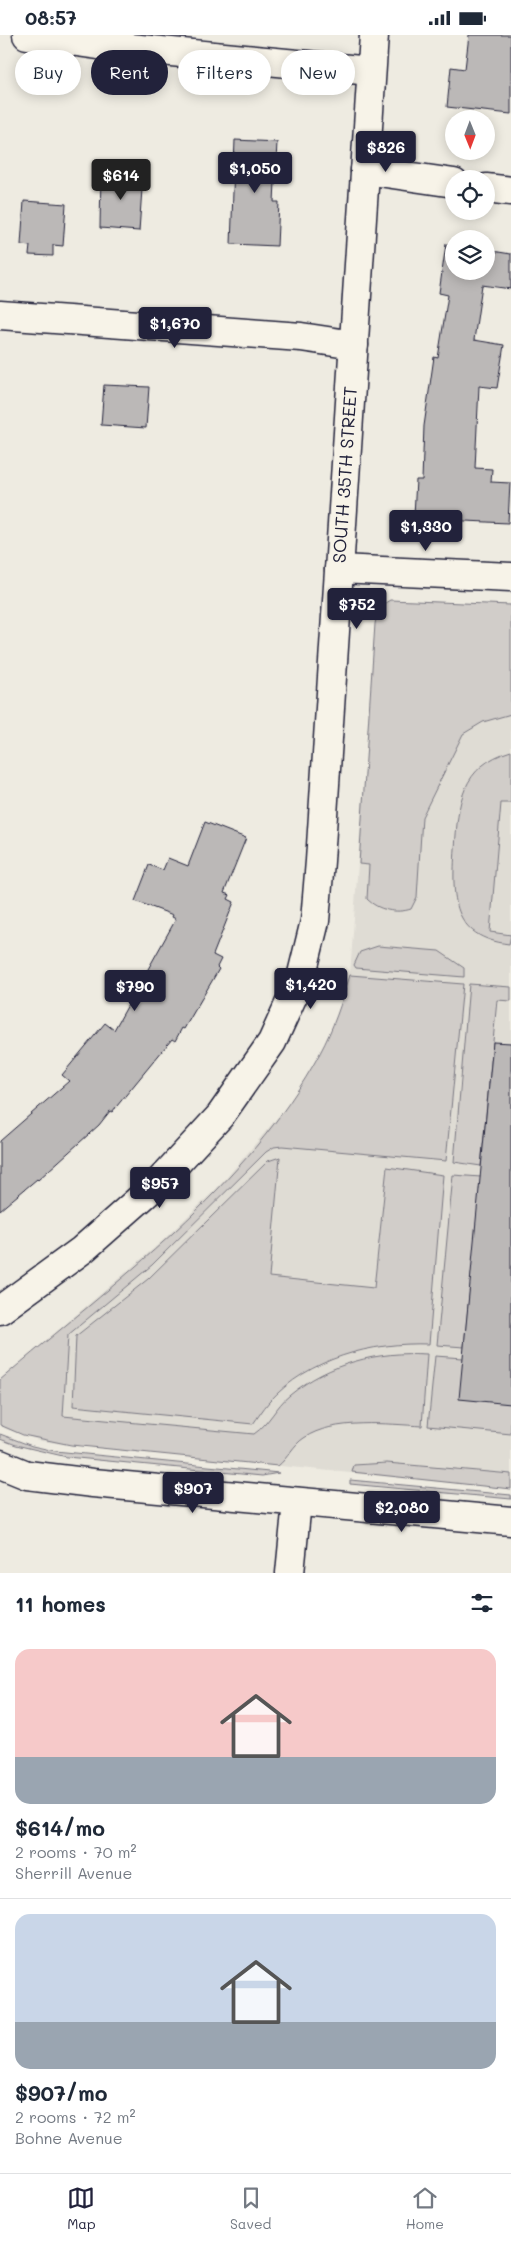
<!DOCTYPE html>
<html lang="en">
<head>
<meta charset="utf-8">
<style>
	body { margin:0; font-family:Mali,sans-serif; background:#f2f2f3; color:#1f2937; height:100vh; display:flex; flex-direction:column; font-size:19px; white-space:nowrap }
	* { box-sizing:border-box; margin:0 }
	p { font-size:16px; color:#747a83 }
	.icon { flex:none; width:28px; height:28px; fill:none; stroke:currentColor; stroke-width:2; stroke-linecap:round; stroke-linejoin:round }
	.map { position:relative; height:1538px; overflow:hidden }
	.panel { display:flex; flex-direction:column; background:#fff; flex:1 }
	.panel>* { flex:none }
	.guide { position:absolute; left:15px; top:15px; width:481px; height:45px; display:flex; gap:10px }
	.needle { width:32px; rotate:179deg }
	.tools { position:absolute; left:445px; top:75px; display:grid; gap:10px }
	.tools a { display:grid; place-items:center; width:50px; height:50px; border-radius:50%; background:#fff; box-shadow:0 2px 12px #0003; font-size:25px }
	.price { position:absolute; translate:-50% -42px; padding:0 11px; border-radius:5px; background:#22223b; color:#fff; font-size:16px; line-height:32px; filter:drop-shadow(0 1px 2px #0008) }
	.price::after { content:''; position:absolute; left:50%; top:30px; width:15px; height:11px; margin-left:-8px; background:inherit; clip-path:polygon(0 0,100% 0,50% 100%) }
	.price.on { background:#222; color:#fff }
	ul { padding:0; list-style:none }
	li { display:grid; align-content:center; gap:10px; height:265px; padding:0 15px }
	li+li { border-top:1px solid #e0e1e3 }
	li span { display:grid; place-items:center; height:155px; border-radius:15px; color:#555 }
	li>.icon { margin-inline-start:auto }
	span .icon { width:90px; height:90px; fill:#fffc; stroke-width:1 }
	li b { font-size:21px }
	h2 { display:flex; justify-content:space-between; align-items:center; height:60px; padding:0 15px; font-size:21px }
	.chip { padding:0 18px; border-radius:22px; background:#fff; box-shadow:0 2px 12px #0003; font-size:18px; line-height:45px }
	.chip.on { background:#22223b; color:#fff }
	.status { display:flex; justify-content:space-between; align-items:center; height:35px; padding:0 25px; background:#fff; direction:ltr }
	.status svg { height:14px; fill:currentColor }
	.tab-bar { display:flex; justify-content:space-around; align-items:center; height:70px; border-top:1px solid #e0e1e3; background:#fff; font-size:14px; color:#747a83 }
	.tab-bar a { display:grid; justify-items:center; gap:2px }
	.tab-bar .on { color:#22223b }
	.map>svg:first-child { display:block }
</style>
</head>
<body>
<div class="status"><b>08:57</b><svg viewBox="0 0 49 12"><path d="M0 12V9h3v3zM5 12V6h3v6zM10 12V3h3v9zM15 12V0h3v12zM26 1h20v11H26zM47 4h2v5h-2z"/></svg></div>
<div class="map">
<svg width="511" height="1538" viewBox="0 0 511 1538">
	<rect width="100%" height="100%" fill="#eeebe1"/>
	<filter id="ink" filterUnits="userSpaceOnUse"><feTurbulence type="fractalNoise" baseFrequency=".02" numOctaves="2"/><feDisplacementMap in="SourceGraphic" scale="10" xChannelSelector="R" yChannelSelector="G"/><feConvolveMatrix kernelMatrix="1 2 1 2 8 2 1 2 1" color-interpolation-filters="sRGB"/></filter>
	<g filter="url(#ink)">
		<path fill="#dfdcd4" d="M390 565 511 570V1454L71 1410 41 1406 6 1394 0 1390V1345L160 1208 222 1148 288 1070 321 1018 338 979 350 940 375 589 377 577 383 569Z"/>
		<g fill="#d1cdc9" stroke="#7a7882">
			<path d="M390 565 511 570V679L483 687 463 699 422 782 417 862 411 874C396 879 378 875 367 864L369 830 359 829 375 589C377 577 379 571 390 565Z"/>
			<path d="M511 716V768H501L490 897 511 900 509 909C451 902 452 862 455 814 458 768 461 731 511 716Z"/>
			<path d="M378 911 439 916 464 933V942L356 933 354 930 360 917Z"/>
			<path d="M350 940 463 949 446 1126 282 1111 274 1112 266 1117 152 1230 68 1300 63 1381 254 1399C269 1389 276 1371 290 1360 329 1328 378 1316 427 1319L422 1391C388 1389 333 1383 304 1403 293 1410 288 1423 278 1431L71 1410 23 1400 0 1390V1345C115 1247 247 1153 320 1018 333 994 342 967 350 940Z"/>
			<path d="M469 949 511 952V966L497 965 481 1131 454 1127Z"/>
			<path d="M280 1122 269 1242 374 1253 387 1132 443 1140 429 1309C371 1307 309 1323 269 1367 263 1374 258 1382 253 1389L73 1371 76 1301 148 1244 268 1126Z"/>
			<path d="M453 1140 481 1142 464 1312 437 1310Z"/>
			<path d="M435 1321 463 1323 511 1369V1399L428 1391Z"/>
			<path d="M0 1399 32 1411 55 1416 279 1438 262 1441 67 1422 16 1410 0 1404Z"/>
			<path d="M387 1428 511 1439V1454L352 1437 354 1430Z"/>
			<path d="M350 1445 511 1460V1464L350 1449Z"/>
		</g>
		<g fill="#bbb8b7" stroke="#22223b">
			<path d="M469 0H511V79L447 72 451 32 465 34Z"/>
			<path d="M235 105 277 107 274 167H279L277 211 231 209Z"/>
			<path d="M101 137 143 140 139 196 100 193Z"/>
			<path d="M24 166 66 169 63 211 53 210V221L29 220 30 211 21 210Z"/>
			<path d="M446 209 454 210V236H486V215L511 219V254L482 250 474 305 504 310 497 353 479 351 475 433 492 434 491 447 510 448 508 488 423 484V480H414L416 445H422L424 391 434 322 438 323 448 260 439 258Z"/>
			<path d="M104 350 149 352 146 393 101 390Z"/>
			<path d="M205 787 246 803 224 858 230 860 228 864 234 867 213 920 221 924 217 932 219 934 184 994 182 993 175 1006 172 1004 112 1077 110 1076 99 1090 38 1145 37 1144 0 1175V1106L69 1046 62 1040 105 988 114 995 176 884 172 882 173 880 135 866 149 830 163 835 168 823 188 831Z"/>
			<path d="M493 1007 511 1008V1369L459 1364Z"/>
		</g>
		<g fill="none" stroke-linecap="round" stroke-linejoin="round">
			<defs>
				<g id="street">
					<path d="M27 0 98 10 371 36"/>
					<path d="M365 135 454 148"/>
					<path d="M486 153 511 156"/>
					<path d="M0 280 301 302 354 310"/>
					<path d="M339 534 511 542"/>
					<path id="s1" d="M0 1275 82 1215 158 1148 220 1081 272 1007 301 943 315 886 320 826 374 0"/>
					<path d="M0 1429 27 1440 93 1448 511 1486"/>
					<path d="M290 1538 297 1467"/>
				</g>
			</defs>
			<use href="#street" stroke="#22223b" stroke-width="31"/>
			<use href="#street" stroke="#f7f3e8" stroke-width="28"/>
		</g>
	</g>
	<g text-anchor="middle" stroke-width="4" stroke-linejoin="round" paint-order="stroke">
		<g font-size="18" fill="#22223b" stroke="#f7f3e8">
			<text dy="6" stroke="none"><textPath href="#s1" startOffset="961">SOUTH 35TH STREET</textPath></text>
		</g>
	</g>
</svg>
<div class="tools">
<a><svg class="needle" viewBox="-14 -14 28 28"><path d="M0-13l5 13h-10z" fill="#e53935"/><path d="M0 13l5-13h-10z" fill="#747a83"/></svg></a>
<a><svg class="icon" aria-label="locate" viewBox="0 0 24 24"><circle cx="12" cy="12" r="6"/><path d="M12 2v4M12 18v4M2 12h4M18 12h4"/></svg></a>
<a><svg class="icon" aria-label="layers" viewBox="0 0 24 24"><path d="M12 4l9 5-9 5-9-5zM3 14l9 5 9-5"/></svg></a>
</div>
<b class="price" style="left:386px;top:138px">$826</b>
<b class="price" style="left:255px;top:159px">$1,050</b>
<b class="price on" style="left:121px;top:166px">$614</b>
<b class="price" style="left:175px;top:314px">$1,670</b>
<b class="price" style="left:426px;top:517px">$1,330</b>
<b class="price" style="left:357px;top:595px">$752</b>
<b class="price" style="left:311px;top:975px">$1,420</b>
<b class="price" style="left:135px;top:977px">$790</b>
<b class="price" style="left:160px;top:1174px">$957</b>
<b class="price" style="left:193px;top:1479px">$907</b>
<b class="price" style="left:402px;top:1498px">$2,080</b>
<div class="guide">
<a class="chip">Buy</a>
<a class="chip on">Rent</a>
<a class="chip">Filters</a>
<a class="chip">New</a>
</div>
</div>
<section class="panel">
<h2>11 homes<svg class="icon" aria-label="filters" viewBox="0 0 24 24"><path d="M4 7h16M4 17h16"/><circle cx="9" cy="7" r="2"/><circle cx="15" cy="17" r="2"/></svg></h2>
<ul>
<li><span style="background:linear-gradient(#f6c9c9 70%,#9aa5b1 0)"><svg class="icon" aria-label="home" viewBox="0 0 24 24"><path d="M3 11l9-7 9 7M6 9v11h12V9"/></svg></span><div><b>$614/mo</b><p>2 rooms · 70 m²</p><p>Sherrill Avenue</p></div></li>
<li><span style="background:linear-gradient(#c9d6e8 70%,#9aa5b1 0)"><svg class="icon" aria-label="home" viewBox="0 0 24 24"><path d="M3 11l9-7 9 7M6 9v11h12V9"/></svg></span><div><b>$907/mo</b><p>2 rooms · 72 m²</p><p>Bohne Avenue</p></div></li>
</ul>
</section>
<nav class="tab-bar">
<a class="on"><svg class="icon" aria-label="map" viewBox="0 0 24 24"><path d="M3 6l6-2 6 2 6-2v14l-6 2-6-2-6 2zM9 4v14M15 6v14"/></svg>Map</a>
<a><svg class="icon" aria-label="saved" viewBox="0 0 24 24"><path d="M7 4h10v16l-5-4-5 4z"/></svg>Saved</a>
<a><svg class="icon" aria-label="home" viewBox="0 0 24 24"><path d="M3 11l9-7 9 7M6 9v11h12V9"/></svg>Home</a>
</nav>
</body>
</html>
